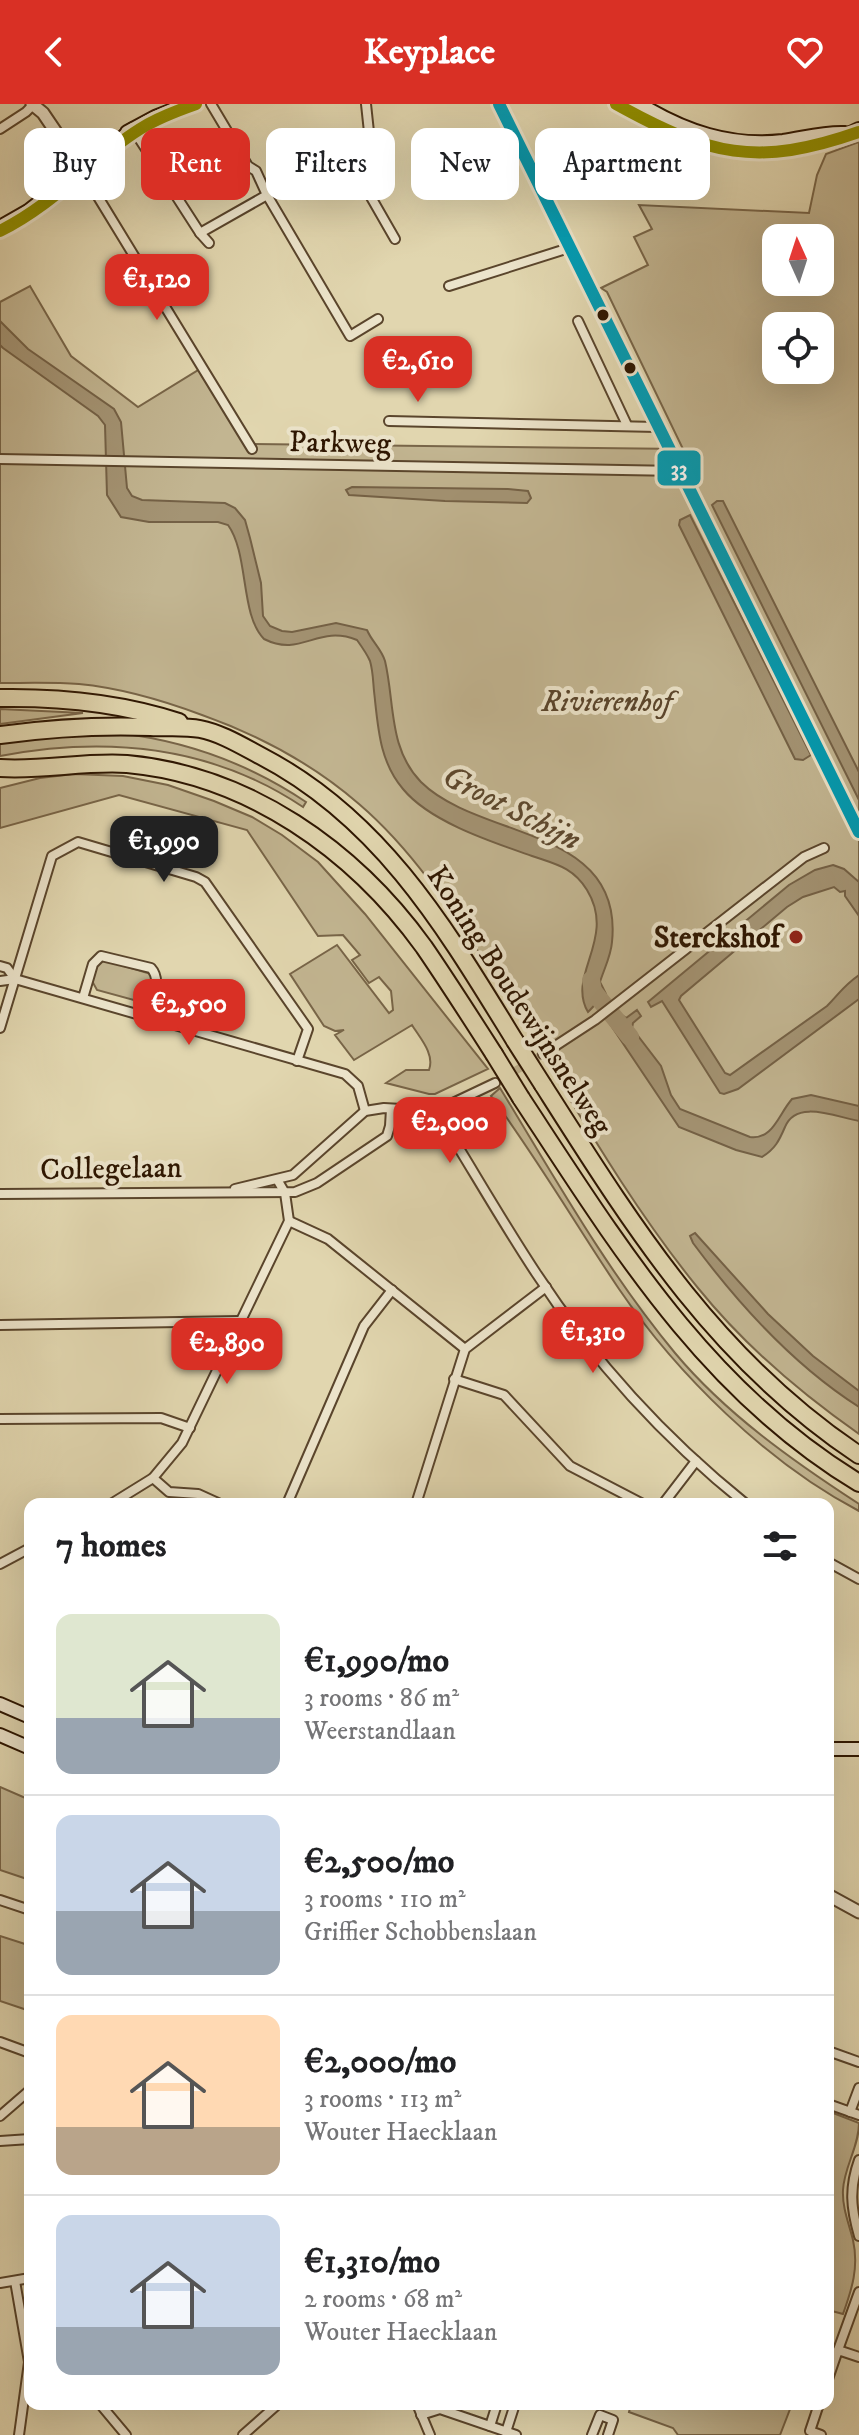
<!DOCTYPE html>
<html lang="en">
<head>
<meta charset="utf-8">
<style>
	body { margin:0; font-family:"IM FELL DW Pica",serif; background:#f6f6f6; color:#202124; height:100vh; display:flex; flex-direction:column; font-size:30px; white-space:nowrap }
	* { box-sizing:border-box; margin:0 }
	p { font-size:26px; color:#757577 }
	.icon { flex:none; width:44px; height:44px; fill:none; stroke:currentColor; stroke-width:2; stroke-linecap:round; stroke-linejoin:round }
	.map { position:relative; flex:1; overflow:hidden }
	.panel { position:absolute; left:24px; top:1394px; width:810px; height:912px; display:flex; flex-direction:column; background:#fff; border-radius:16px; box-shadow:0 8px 32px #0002 }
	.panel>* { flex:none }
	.guide { position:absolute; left:24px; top:24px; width:812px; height:72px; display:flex; gap:16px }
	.needle { width:52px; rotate:357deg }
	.buttons { position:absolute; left:762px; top:120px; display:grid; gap:16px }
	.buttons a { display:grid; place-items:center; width:72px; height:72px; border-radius:16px; background:#fff; box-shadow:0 8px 32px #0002; font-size:40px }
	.price { position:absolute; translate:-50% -68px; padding:0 18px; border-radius:16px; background:#d93025; color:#fff; font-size:26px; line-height:52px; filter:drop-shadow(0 2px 4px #0008) }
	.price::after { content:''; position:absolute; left:50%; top:48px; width:24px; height:18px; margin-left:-12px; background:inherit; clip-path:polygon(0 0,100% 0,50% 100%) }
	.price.selected { background:#222; color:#fff }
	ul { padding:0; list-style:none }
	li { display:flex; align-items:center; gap:24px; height:200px; padding:0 32px }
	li+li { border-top:2px solid #e0e0e0 }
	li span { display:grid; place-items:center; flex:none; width:224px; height:160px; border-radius:16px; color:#555 }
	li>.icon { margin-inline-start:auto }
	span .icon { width:96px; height:96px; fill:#fffc; stroke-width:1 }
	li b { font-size:34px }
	h2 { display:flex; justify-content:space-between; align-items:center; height:96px; padding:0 32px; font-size:34px }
	.tag { padding:0 28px; border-radius:16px; background:#fff; box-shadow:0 8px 32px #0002; font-size:28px; line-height:72px }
	.tag.selected { background:#d93025; color:#fff }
	header { display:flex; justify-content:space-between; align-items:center; height:104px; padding:0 32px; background:#d93025; color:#fff; font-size:36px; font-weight:700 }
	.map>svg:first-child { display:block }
</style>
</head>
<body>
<header><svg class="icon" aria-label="back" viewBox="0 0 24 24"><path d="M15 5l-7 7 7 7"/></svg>Keyplace<svg class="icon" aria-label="heart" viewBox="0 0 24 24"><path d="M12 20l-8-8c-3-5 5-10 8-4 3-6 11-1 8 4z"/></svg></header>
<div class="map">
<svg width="859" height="2331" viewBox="0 0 859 2331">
	<rect width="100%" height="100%" fill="#e1d6af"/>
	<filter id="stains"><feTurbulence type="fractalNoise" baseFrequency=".0025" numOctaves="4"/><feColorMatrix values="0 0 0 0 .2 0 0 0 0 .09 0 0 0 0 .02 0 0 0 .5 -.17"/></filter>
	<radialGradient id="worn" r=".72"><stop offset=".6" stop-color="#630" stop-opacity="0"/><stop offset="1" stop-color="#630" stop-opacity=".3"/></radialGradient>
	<g fill="#c2b591" stroke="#786548" stroke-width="2" fill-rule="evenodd">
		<path d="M859 38V1330C799 1288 744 1241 698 1184 619 1087 560 975 493 870 454 810 414 747 359 700 313 660 258 631 202 611 162 596 121 584 79 580 53 578 26 579 0 579V198L30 182 71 252 138 303 200 265 244 340 683 345 607 188 601 184 648 161 634 133 652 125 639 101 809 109 817 71 826 50ZM776 134H820V178H776ZM776 222H820V266H776Z"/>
		<path d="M0 605 83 609 0 620Z"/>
		<path d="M118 629C187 637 248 659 306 698L303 703C212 642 106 632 0 652V639L50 631Z"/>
		<path d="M74 670 123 672 168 681 214 697 252 713 282 731 318 758 365 810 488 965 435 990H429L386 979 406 966H429C435 950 420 934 412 921L354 956 335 931 344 926 335 927 324 922 290 870 337 841 389 909 393 906 391 887 379 873 369 879 352 856 360 851 343 831 318 832 247 726 119 691 0 724V684L40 674Z"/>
		<path d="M104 856 151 870 154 876 149 894 141 898 97 886 92 877 97 861Z"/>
		<path d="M500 984C555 1074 607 1167 675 1249 726 1310 793 1357 859 1400V1407C767 1359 677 1270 619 1185 576 1121 537 1054 491 992Z"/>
		<path d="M0 1683 30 1696V1776L0 1766Z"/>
		<path d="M0 1832 28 1841 27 1844 30 1845V1907L0 1897Z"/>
		<path d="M828 2007 859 2019C859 2043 844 2063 843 2086 842 2103 849 2120 853 2136 859 2163 852 2185 843 2210L828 2206Z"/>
		<path d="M631 2300H792L780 2331H678L673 2324 629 2308Z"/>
	</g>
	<g fill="#a49474" stroke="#746146" stroke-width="2">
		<path d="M0 217 28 245 114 305 121 318 127 384 132 392 142 396 225 399 235 404 245 416 250 434 261 479 263 512 270 522 282 527 292 528 336 519 367 526C372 538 381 544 385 557 395 599 388 644 421 678 479 736 624 722 612 838 611 852 604 865 600 878L606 890C599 896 594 902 588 908 566 871 617 835 587 786 573 763 555 760 532 752 492 738 430 718 403 685 379 657 378 622 374 587 373 577 373 567 370 557 367 550 362 543 357 536 317 520 302 554 264 535 240 511 249 450 228 421L218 418H149L121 413 107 391 105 321 98 312 3 244 0 241Z"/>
		<path d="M352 383 508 385 528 387 531 394 527 399 445 397 349 391 346 386Z"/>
		<path d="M717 397H723L859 668V696L712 401Z"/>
		<path d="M690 411 811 651 803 656 795 655 679 421 680 416Z"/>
		<path d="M833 761 844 765 859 778V812L845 792V787L840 788 834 783 803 793 787 803 681 892 679 896 725 969 730 971 827 902C840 889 843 882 859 871V895L738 985 724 990 720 989 662 897 651 903 648 898 789 781 815 766Z"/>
		<path d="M637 906 641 912 633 919 632 924 661 962 671 991 680 1005 750 1033C773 1036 778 1011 792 995L811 991 859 1002V1017C836 1013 796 995 785 1023 779 1037 775 1045 762 1053L736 1046 679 1023 610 920 622 911 626 914Z"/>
		<path d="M695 1129 768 1210 813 1252 859 1287V1303C793 1261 739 1201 693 1139L690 1132Z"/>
	</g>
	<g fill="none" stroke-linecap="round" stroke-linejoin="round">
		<path stroke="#a49474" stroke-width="18" d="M591 876 593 887 630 933"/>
		<path stroke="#bdaf8c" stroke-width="8" stroke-dasharray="8 4" stroke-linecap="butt" d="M495 979 543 950"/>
		<defs>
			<g id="minor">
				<path d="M211 0 248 62 256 67 267 91 350 232 378 215"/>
				<path d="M366 0 372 56 355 59 360 74 395 135"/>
				<path d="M0 25 26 8 33 1"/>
				<path d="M133 25 200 129 209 139"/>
				<path d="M81 65 252 345"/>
				<path d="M200 129 267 91"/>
				<path d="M449 182 569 144"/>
				<path d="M578 217 627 321"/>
				<path d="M389 317 657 323"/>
				<path d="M0 355 679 367"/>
				<path d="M0 862 7 864 15 875"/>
				<path d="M0 877 15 875 345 970 358 982 365 1007"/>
				<path d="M83 894 93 860 101 852 151 864C163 877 151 899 147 914"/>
				<path d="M0 924 52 752 78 738 196 773 205 778 308 925 297 957"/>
				<path d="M543 950 595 916 804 753 824 744"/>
				<path d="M436 1007C470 1061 501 1116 536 1169 593 1256 665 1335 746 1400"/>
				<path d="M436 1007 495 979"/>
				<path d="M235 1085 293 1071 365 1007 384 1004 436 1007"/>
				<path d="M0 1090 295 1088 317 1079 387 1032 390 1022 391 1005"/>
				<path d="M289 1117 328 1135 465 1245"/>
				<path d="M0 1221 240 1217"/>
				<path d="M454 1275 504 1291 570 1362 643 1400"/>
				<path d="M0 1315 161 1314 190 1324"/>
				<path d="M153 1374 169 1388 198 1390 220 1400"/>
				<path d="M111 1400 153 1374 182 1339 289 1117 285 1089 278 1077"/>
				<path d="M287 1400 364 1222 392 1186"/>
				<path d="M416 1400 465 1245 546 1183"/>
				<path d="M663 1400 696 1357"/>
				<path d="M828 1458 859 1475"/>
				<path d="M0 1460 30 1444"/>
				<path d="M0 1796 30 1806"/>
				<path d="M0 1938 30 1949"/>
				<path d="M828 1947 859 1958"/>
				<path d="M828 2000 859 2011"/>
				<path d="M850 2008 859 1984"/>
				<path d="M0 2012 30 1986"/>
				<path d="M0 2037 30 2035"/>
				<path d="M859 2056C849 2084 851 2104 859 2132"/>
				<path d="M15 2177 29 2258 19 2331"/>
				<path d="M0 2179 30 2174"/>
				<path d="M838 2246 859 2188"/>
				<path d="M828 2275 838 2246 859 2253"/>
				<path d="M100 2300 126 2331"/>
				<path d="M417 2300 430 2331"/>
				<path d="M819 2300 810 2327 821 2331"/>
				<path d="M421 2311 440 2305 516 2331"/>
				<path d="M490 2322 497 2300"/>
				<path d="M506 2328 515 2300"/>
				<path d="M243 2331 278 2300"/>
				<path d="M592 2331 600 2311 613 2316 608 2331"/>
			</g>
			<g id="tertiary">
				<path d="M32 0 43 9 81 65"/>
				<path d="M499 0 859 728"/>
				<path d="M828 1791 859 1808"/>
			</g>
			<g id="secondary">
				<path d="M621 0 690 35 741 46 799 45 836 36 859 25"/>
				<path d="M640 0C684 27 730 43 783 37 804 34 823 28 845 29"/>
				<path d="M127 28 155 13 188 0"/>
				<path d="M0 123 28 107 133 25"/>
				<path d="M0 1600 30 1613"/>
				<path d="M0 1631 30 1644"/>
				<path d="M828 1645H859"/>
			</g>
			<g id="motorway">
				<path d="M0 594C61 593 121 599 179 618"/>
				<path d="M0 631C51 624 100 621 151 623 167 624 184 622 200 625 221 629 242 642 261 652 382 715 446 825 515 937"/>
				<path d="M0 664C43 667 84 657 127 660 248 671 354 746 424 843 448 878 471 914 494 950"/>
				<path d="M543 981C634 1124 715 1255 859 1351"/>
				<path d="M521 994C617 1140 706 1287 859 1379"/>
			</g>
		</defs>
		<use href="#minor" stroke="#5a452c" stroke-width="12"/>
		<use href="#tertiary" stroke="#5a452c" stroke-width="15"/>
		<use href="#secondary" stroke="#2d1500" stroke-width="16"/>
		<use href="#motorway" stroke="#2d1500" stroke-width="20"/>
		<use href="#minor" stroke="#ece4cb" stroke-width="8"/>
		<use href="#tertiary" stroke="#ece4cb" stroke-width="11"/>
		<use href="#secondary" stroke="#ece4cb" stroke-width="12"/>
		<use href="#motorway" stroke="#e1d6af" stroke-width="16"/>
		<defs>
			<g id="motorway-bridge">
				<path d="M515 937 543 981"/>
				<path d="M494 950 521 994"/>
			</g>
		</defs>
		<use href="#motorway-bridge" stroke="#2d1500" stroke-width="20" stroke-linecap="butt"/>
		<use href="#motorway-bridge" stroke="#e1d6af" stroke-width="16"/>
		<defs>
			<path id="bus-1" d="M499 0 859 728"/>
		</defs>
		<use href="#bus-1" stroke="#ece4cb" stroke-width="18"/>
		<use href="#bus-1" stroke="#009cb4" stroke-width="12"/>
		<defs>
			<g id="tram-1">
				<path d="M616 0C708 51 757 64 859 28"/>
				<path d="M0 127C56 99 89 57 140 25 157 14 176 7 196 0"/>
			</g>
		</defs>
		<use href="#tram-1" stroke="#ece4cb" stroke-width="18"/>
		<use href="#tram-1" stroke="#929000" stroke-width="12"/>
	</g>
	<g fill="#2d1500" stroke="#ece4cb" stroke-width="3">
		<circle cx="603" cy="211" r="7"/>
		<circle cx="630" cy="264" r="7"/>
	</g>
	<circle fill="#8f2418" stroke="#ece4cb" stroke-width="3" cx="796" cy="833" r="8"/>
	<g text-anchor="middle" stroke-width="8" stroke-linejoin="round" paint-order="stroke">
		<g font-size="30" fill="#2d1500" stroke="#ece4cb">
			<text transform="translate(340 338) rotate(1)" y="10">Parkweg</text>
			<text transform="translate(520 896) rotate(57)" y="10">Koning Boudewijnsnelweg</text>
			<text transform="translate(111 1064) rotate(-1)" y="10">Collegelaan</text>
		</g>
		<g font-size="30" font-style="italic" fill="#5a452c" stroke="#ece4cb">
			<text x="607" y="607">Rivierenhof</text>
		</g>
		<g font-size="30" font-weight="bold" fill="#2d1500" stroke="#ece4cb" text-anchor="end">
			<text x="780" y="843">Sterckshof</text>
		</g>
		<g font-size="32" font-style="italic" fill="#5d482e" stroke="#ece4cb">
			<text transform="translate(512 703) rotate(27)" y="11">Groot Schijn</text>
		</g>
	</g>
	<rect stroke="#ece4cb" stroke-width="3" x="656" y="345" width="46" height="38" rx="8" fill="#009cb4"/>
	<g font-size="22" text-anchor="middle" font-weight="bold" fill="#fff">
		<text x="679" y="372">33</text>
	</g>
	<rect width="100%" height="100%" filter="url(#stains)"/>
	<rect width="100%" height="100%" fill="url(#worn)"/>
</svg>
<div class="buttons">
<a><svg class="needle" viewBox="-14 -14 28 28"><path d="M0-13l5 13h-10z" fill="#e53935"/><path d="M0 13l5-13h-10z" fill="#757577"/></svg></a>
<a><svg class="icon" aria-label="locate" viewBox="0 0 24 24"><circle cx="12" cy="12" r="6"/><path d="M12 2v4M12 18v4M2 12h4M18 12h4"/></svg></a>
</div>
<b class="price" style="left:157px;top:218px">€1,120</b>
<b class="price" style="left:418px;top:300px">€2,610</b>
<b class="price selected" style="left:164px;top:780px">€1,990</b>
<b class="price" style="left:189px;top:943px">€2,500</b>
<b class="price" style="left:450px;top:1061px">€2,000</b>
<b class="price" style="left:593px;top:1271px">€1,310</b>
<b class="price" style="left:227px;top:1282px">€2,890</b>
<div class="guide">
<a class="tag">Buy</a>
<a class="tag selected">Rent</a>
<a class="tag">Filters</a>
<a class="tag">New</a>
<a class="tag">Apartment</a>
</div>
<section class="panel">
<h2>7 homes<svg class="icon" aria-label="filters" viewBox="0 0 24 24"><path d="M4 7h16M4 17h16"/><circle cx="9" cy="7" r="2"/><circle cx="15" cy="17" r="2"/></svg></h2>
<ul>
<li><span style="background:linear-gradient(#dfe7d0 65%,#9aa5b1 0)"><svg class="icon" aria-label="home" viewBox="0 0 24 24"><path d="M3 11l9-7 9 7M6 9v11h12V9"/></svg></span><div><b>€1,990/mo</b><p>3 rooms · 86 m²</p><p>Weerstandlaan</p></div></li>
<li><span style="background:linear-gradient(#c9d6e8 60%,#9aa5b1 0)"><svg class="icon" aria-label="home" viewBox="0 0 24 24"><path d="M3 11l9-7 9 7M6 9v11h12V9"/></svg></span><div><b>€2,500/mo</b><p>3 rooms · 110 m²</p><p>Griffier Schobbenslaan</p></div></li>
<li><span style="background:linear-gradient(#ffd9b3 70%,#b9a48a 0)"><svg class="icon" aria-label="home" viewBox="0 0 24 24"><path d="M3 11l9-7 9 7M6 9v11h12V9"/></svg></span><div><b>€2,000/mo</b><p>3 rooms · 113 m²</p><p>Wouter Haecklaan</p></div></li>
<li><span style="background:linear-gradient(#c9d6e8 70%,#9aa5b1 0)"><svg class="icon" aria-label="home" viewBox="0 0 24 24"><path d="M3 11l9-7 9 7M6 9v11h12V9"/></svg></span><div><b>€1,310/mo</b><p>2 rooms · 68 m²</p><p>Wouter Haecklaan</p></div></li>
</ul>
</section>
</div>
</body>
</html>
